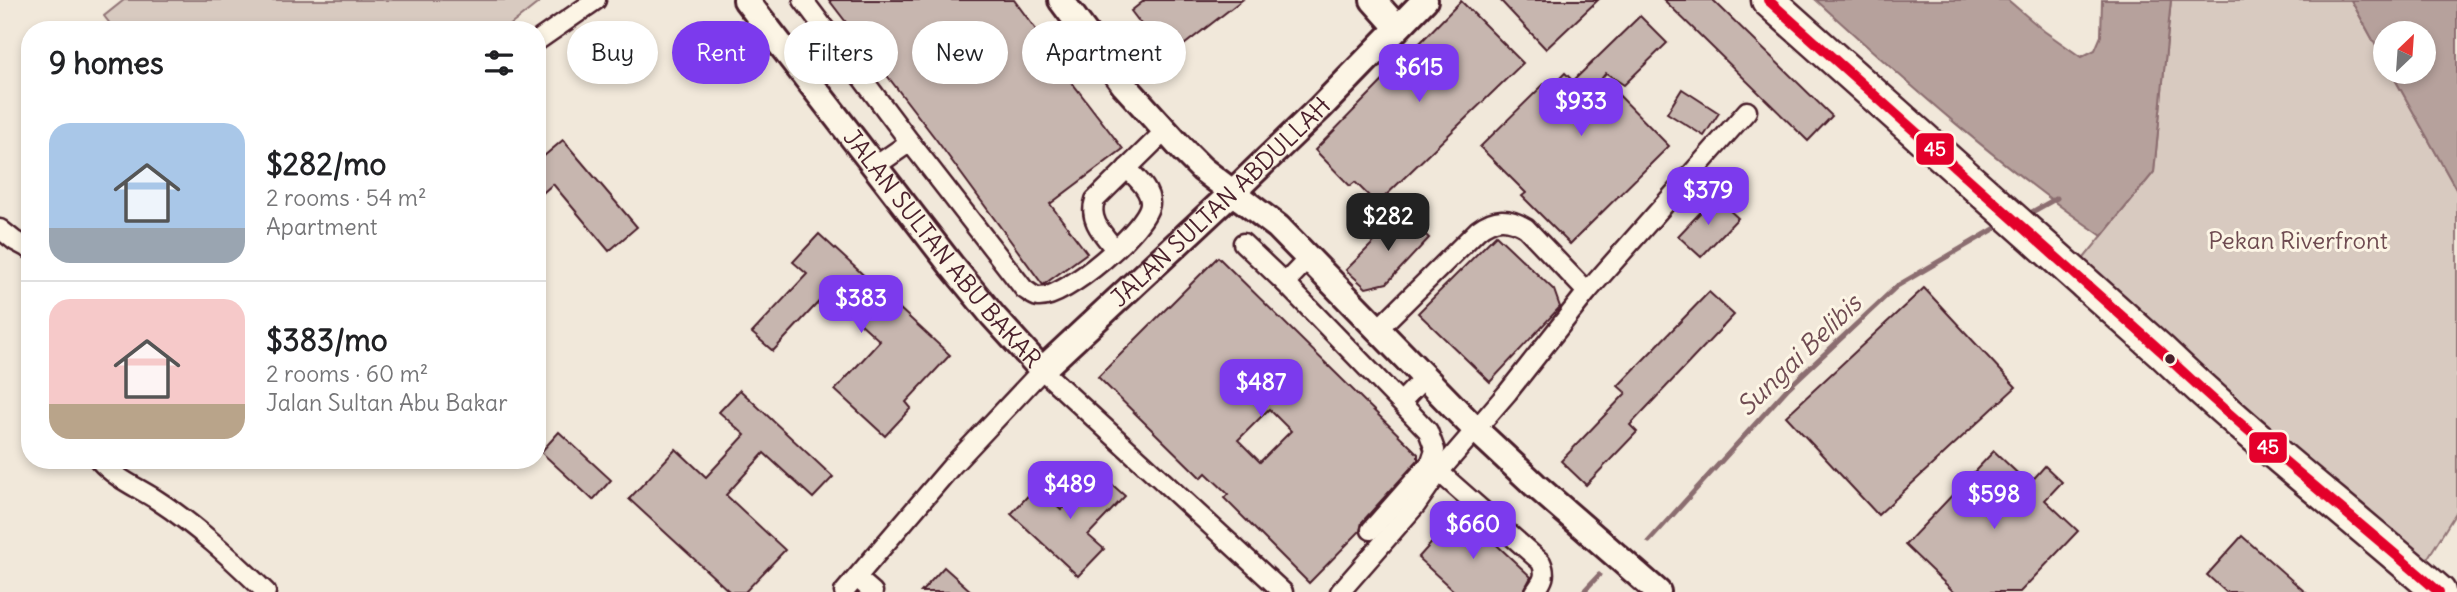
<!DOCTYPE html>
<html lang="en">
<head>
<meta charset="utf-8">
<style>
	body { margin:0; font-family:Delius,sans-serif; background:#f6f6f6; color:#202124; height:100vh; display:flex; flex-direction:column; font-size:26px; white-space:nowrap }
	* { box-sizing:border-box; margin:0 }
	p { font-size:23px; color:#757577 }
	.icon { flex:none; width:38px; height:38px; fill:none; stroke:currentColor; stroke-width:2; stroke-linecap:round; stroke-linejoin:round }
	.map { position:relative; flex:1; overflow:hidden }
	.drawer { position:absolute; left:21px; top:21px; width:525px; height:448px; display:flex; flex-direction:column; background:#fff; border-radius:28px; box-shadow:0 4px 10px #0003 }
	.drawer>* { flex:none }
	.banner { position:absolute; left:567px; top:21px; width:665px; height:63px; display:flex; gap:14px }
	.needle { width:46px; rotate:25deg }
	.fabs { position:absolute; left:2373px; top:21px; display:grid; gap:14px }
	.fabs a { display:grid; place-items:center; width:63px; height:63px; border-radius:50%; background:#fff; box-shadow:0 4px 10px #0003; font-size:35px }
	.price { position:absolute; translate:-50% -60px; padding:0 16px; border-radius:14px; background:#7c3aed; color:#fff; font-size:23px; line-height:46px; filter:drop-shadow(0 2px 4px #0008) }
	.price::after { content:''; position:absolute; left:50%; top:42px; width:21px; height:16px; margin-left:-10px; background:inherit; clip-path:polygon(0 0,100% 0,50% 100%) }
	.price.selected { background:#222; color:#fff }
	ul { padding:0; list-style:none }
	li { display:flex; align-items:center; gap:21px; height:175px; padding:0 28px }
	li+li { border-top:2px solid #e0e0e0 }
	li span { display:grid; place-items:center; flex:none; width:196px; height:140px; border-radius:21px; color:#555 }
	li>.icon { margin-inline-start:auto }
	span .icon { width:84px; height:84px; fill:#fffc; stroke-width:1 }
	li b { font-size:30px }
	h2 { display:flex; justify-content:space-between; align-items:center; height:84px; padding:0 28px; font-size:30px }
	.tag { padding:0 24px; border-radius:32px; background:#fff; box-shadow:0 4px 10px #0003; font-size:24px; line-height:63px }
	.tag.selected { background:#7c3aed; color:#fff }
	.map>svg:first-child { display:block }
</style>
</head>
<body>
<div class="map">
<svg width="2457" height="592" viewBox="0 0 2457 592">
	<rect width="100%" height="100%" fill="#f1e8da"/>
	<filter id="ink" filterUnits="userSpaceOnUse"><feTurbulence type="fractalNoise" baseFrequency=".0143" numOctaves="2"/><feDisplacementMap in="SourceGraphic" scale="14" xChannelSelector="R" yChannelSelector="G"/><feConvolveMatrix kernelMatrix="1 2 1 2 8 2 1 2 1" color-interpolation-filters="sRGB"/></filter>
	<g filter="url(#ink)">
		<g fill="#d8cac0" stroke="#917476" stroke-width="2">
			<path d="M124 0H542L504 30H115L104 16Z"/>
			<path d="M2171 0H2351L2385 62V72H2391L2457 191V511L2424 564 2080 263 2154 172Z"/>
		</g>
		<g fill="#b6a19c" stroke="#8b6d6f" stroke-width="2">
			<path d="M1816 0H2008L2044 31 2081 57 2095 50 2101 36 2102 0H2171L2154 172 2102 236C2000 166 1907 83 1816 0Z"/>
			<path d="M2351 0H2457V191L2391 72H2424V33H2385V62Z"/>
		</g>
		<g fill="none" stroke-linecap="round" stroke-linejoin="round">
			<g stroke="#8b6d6f" stroke-width="5">
				<path d="M2032 212 2057 198"/>
				<path d="M1649 541 1787 389 1897 286 2001 225"/>
				<path d="M1583 592 1599 575"/>
			</g>
		</g>
		<g fill="#c7b6af" stroke="#4a1f2b" stroke-width="2" fill-rule="evenodd">
			<path d="M829 0H1014L1037 31 1034 33 1123 149 1050 204 1087 253 1043 285 935 138Z"/>
			<path d="M1145 0H1242L1167 58 1131 11Z"/>
			<path d="M1500 0H1598L1546 49Z"/>
			<path d="M1664 0H1713L1832 116 1808 141Z"/>
			<path d="M1461 1 1523 63 1377 204 1355 182 1350 186 1315 150Z"/>
			<path d="M1640 16 1667 43 1624 85 1606 73 1602 78 1669 146 1570 244 1522 196 1526 193 1480 147 1544 84 1548 82 1552 86 1565 73 1573 81Z"/>
			<path d="M1682 89 1719 113 1704 136 1667 113Z"/>
			<path d="M563 140 637 227 609 251 553 184 537 198V162Z"/>
			<path d="M1715 197 1738 218 1701 257 1678 236Z"/>
			<path d="M1403 213 1429 238 1387 283 1366 288 1346 270Z"/>
			<path d="M819 234 950 355 906 402 911 408 885 436 835 390 880 341 827 293 773 351 752 333 807 274 793 262Z"/>
			<path d="M1496 235 1554 290 1560 307 1490 382 1418 313Z"/>
			<path d="M1218 257 1418 454V460L1362 522 1360 531 1309 583 1224 498 1228 494 1206 473 1201 478 1098 377ZM1269 409 1291 431 1260 462 1238 440Z"/>
			<path d="M1924 288 2016 387 1878 515 1786 416Z"/>
			<path d="M1709 292 1734 315 1630 425 1637 432 1586 485 1561 461 1626 393 1618 386Z"/>
			<path d="M740 390 833 477 813 498 764 453 726 495 785 550 745 592H730L629 499 676 449 706 477 745 435 719 412Z"/>
			<path d="M559 432 611 480 593 500 541 452Z"/>
			<path d="M1994 451 2029 484 2045 466 2062 482 2045 500 2078 531 2020 592H1954L1905 545Z"/>
			<path d="M1097 471 1125 496 1088 535 1104 549 1078 576 1011 514 1036 487 1061 510Z"/>
			<path d="M1453 519H1469L1531 577 1523 592H1455L1418 558Z"/>
			<path d="M2242 536 2305 592H2226L2207 575Z"/>
			<path d="M944 567 972 592H921Z"/>
		</g>
		<g fill="none" stroke-linecap="round" stroke-linejoin="round">
			<defs>
				<g id="street">
					<path d="M803 0 910 142 1024 289C1029 292 1033 296 1038 297 1064 300 1149 227 1150 203 1150 189 1136 178 1127 168"/>
					<path d="M537 41 596 0"/>
					<path d="M874 167 910 142"/>
					<path d="M0 229 15 241 30 249"/>
					<path d="M1243 243 1285 283 1428 431 1435 450 1431 462 1371 530"/>
					<path d="M1115 249C1103 234 1088 220 1095 200L1165 131"/>
					<path d="M1285 283 1309 258"/>
					<path d="M1379 328 1478 230C1495 217 1508 217 1526 228L1587 292"/>
					<path d="M1401 402 1424 378"/>
					<path d="M99 460C116 479 137 487 157 500 197 526 232 559 266 592"/>
					<path d="M1439 472 1541 562C1547 575 1543 581 1535 592"/>
					<path d="M857 578 873 592"/>
					<path d="M844 592 951 467 1042 370 1283 592"/>
					<path d="M1340 592 1416 505 1439 472 1508 392 1587 292 1747 111"/>
				</g>
				<g id="secondary">
					<path id="s1" d="M746 0 951 265 993 316 1042 370 1233 192 1320 108 1425 0"/>
					<path d="M1061 0 1124 85 1183 150 1202 169 1278 227 1475 429 1535 485 1658 592"/>
					<path d="M1373 0 1397 27"/>
				</g>
				<path id="highway" d="M1768 0 2161 351C2249 436 2347 511 2439 592"/>
			</defs>
			<use href="#street" stroke="#4a1f2b" stroke-width="23"/>
			<use href="#secondary" stroke="#4a1f2b" stroke-width="30"/>
			<use href="#highway" stroke="#4a1f2b" stroke-width="37"/>
			<use href="#street" stroke="#fcf5e5" stroke-width="18"/>
			<use href="#secondary" stroke="#fcf5e5" stroke-width="24"/>
			<use href="#highway" stroke="#fcf5e5" stroke-width="32"/>
			<defs>
				<path id="bus-1" d="M1768 0 2161 351C2249 436 2347 511 2439 592"/>
			</defs>
			<use href="#bus-1" stroke="#fcf5e5" stroke-width="16"/>
			<use href="#bus-1" stroke="#e4002b" stroke-width="10"/>
		</g>
	</g>
	<circle fill="#4a1f2b" stroke="#fcf5e5" stroke-width="2.5" cx="2170" cy="359" r="6"/>
	<g text-anchor="middle" stroke-width="6" stroke-linejoin="round" paint-order="stroke">
		<g font-size="24" fill="#4a1f2b" stroke="#fcf5e5">
			<text dy="8" stroke="none"><textPath href="#s1" startOffset="719">JALAN SULTAN ABDULLAH</textPath></text>
			<text dy="8" stroke="none"><textPath href="#s1" startOffset="317">JALAN SULTAN ABU BAKAR</textPath></text>
		</g>
		<g font-size="24" fill="#6e4a50" stroke="#fcf5e5">
			<text x="2298" y="249">Pekan Riverfront</text>
		</g>
		<g font-size="26" font-style="italic" fill="#704c53" stroke="#fcf5e5">
			<text transform="translate(1799 355) rotate(-44)" y="9">Sungai Belibis</text>
		</g>
	</g>
	<g stroke="#fcf5e5" stroke-width="2.5">
		<rect x="1915" y="132" width="40" height="34" rx="7" fill="#e4002b"/>
		<rect x="2248" y="431" width="40" height="33" rx="7" fill="#e4002b"/>
	</g>
	<g font-size="19" text-anchor="middle" font-weight="bold" fill="#fff">
		<text x="1935" y="156">45</text>
		<text x="2268" y="454">45</text>
	</g>
</svg>
<div class="fabs">
<a><svg class="needle" viewBox="-14 -14 28 28"><path d="M0-13l5 13h-10z" fill="#e53935"/><path d="M0 13l5-13h-10z" fill="#757577"/></svg></a>
</div>
<b class="price" style="left:1419px;top:104px">$615</b>
<b class="price" style="left:1581px;top:138px">$933</b>
<b class="price" style="left:1708px;top:227px">$379</b>
<b class="price selected" style="left:1388px;top:253px">$282</b>
<b class="price" style="left:861px;top:335px">$383</b>
<b class="price" style="left:1261px;top:419px">$487</b>
<b class="price" style="left:1070px;top:521px">$489</b>
<b class="price" style="left:1994px;top:531px">$598</b>
<b class="price" style="left:1473px;top:561px">$660</b>
<div class="banner">
<a class="tag">Buy</a>
<a class="tag selected">Rent</a>
<a class="tag">Filters</a>
<a class="tag">New</a>
<a class="tag">Apartment</a>
</div>
<section class="drawer">
<h2>9 homes<svg class="icon" aria-label="filters" viewBox="0 0 24 24"><path d="M4 7h16M4 17h16"/><circle cx="9" cy="7" r="2"/><circle cx="15" cy="17" r="2"/></svg></h2>
<ul>
<li><span style="background:linear-gradient(#a9c7e8 75%,#9aa5b1 0)"><svg class="icon" aria-label="home" viewBox="0 0 24 24"><path d="M3 11l9-7 9 7M6 9v11h12V9"/></svg></span><div><b>$282/mo</b><p>2 rooms · 54 m²</p><p>Apartment</p></div></li>
<li><span style="background:linear-gradient(#f6c9c9 75%,#b9a48a 0)"><svg class="icon" aria-label="home" viewBox="0 0 24 24"><path d="M3 11l9-7 9 7M6 9v11h12V9"/></svg></span><div><b>$383/mo</b><p>2 rooms · 60 m²</p><p>Jalan Sultan Abu Bakar</p></div></li>
</ul>
</section>
</div>
</body>
</html>
